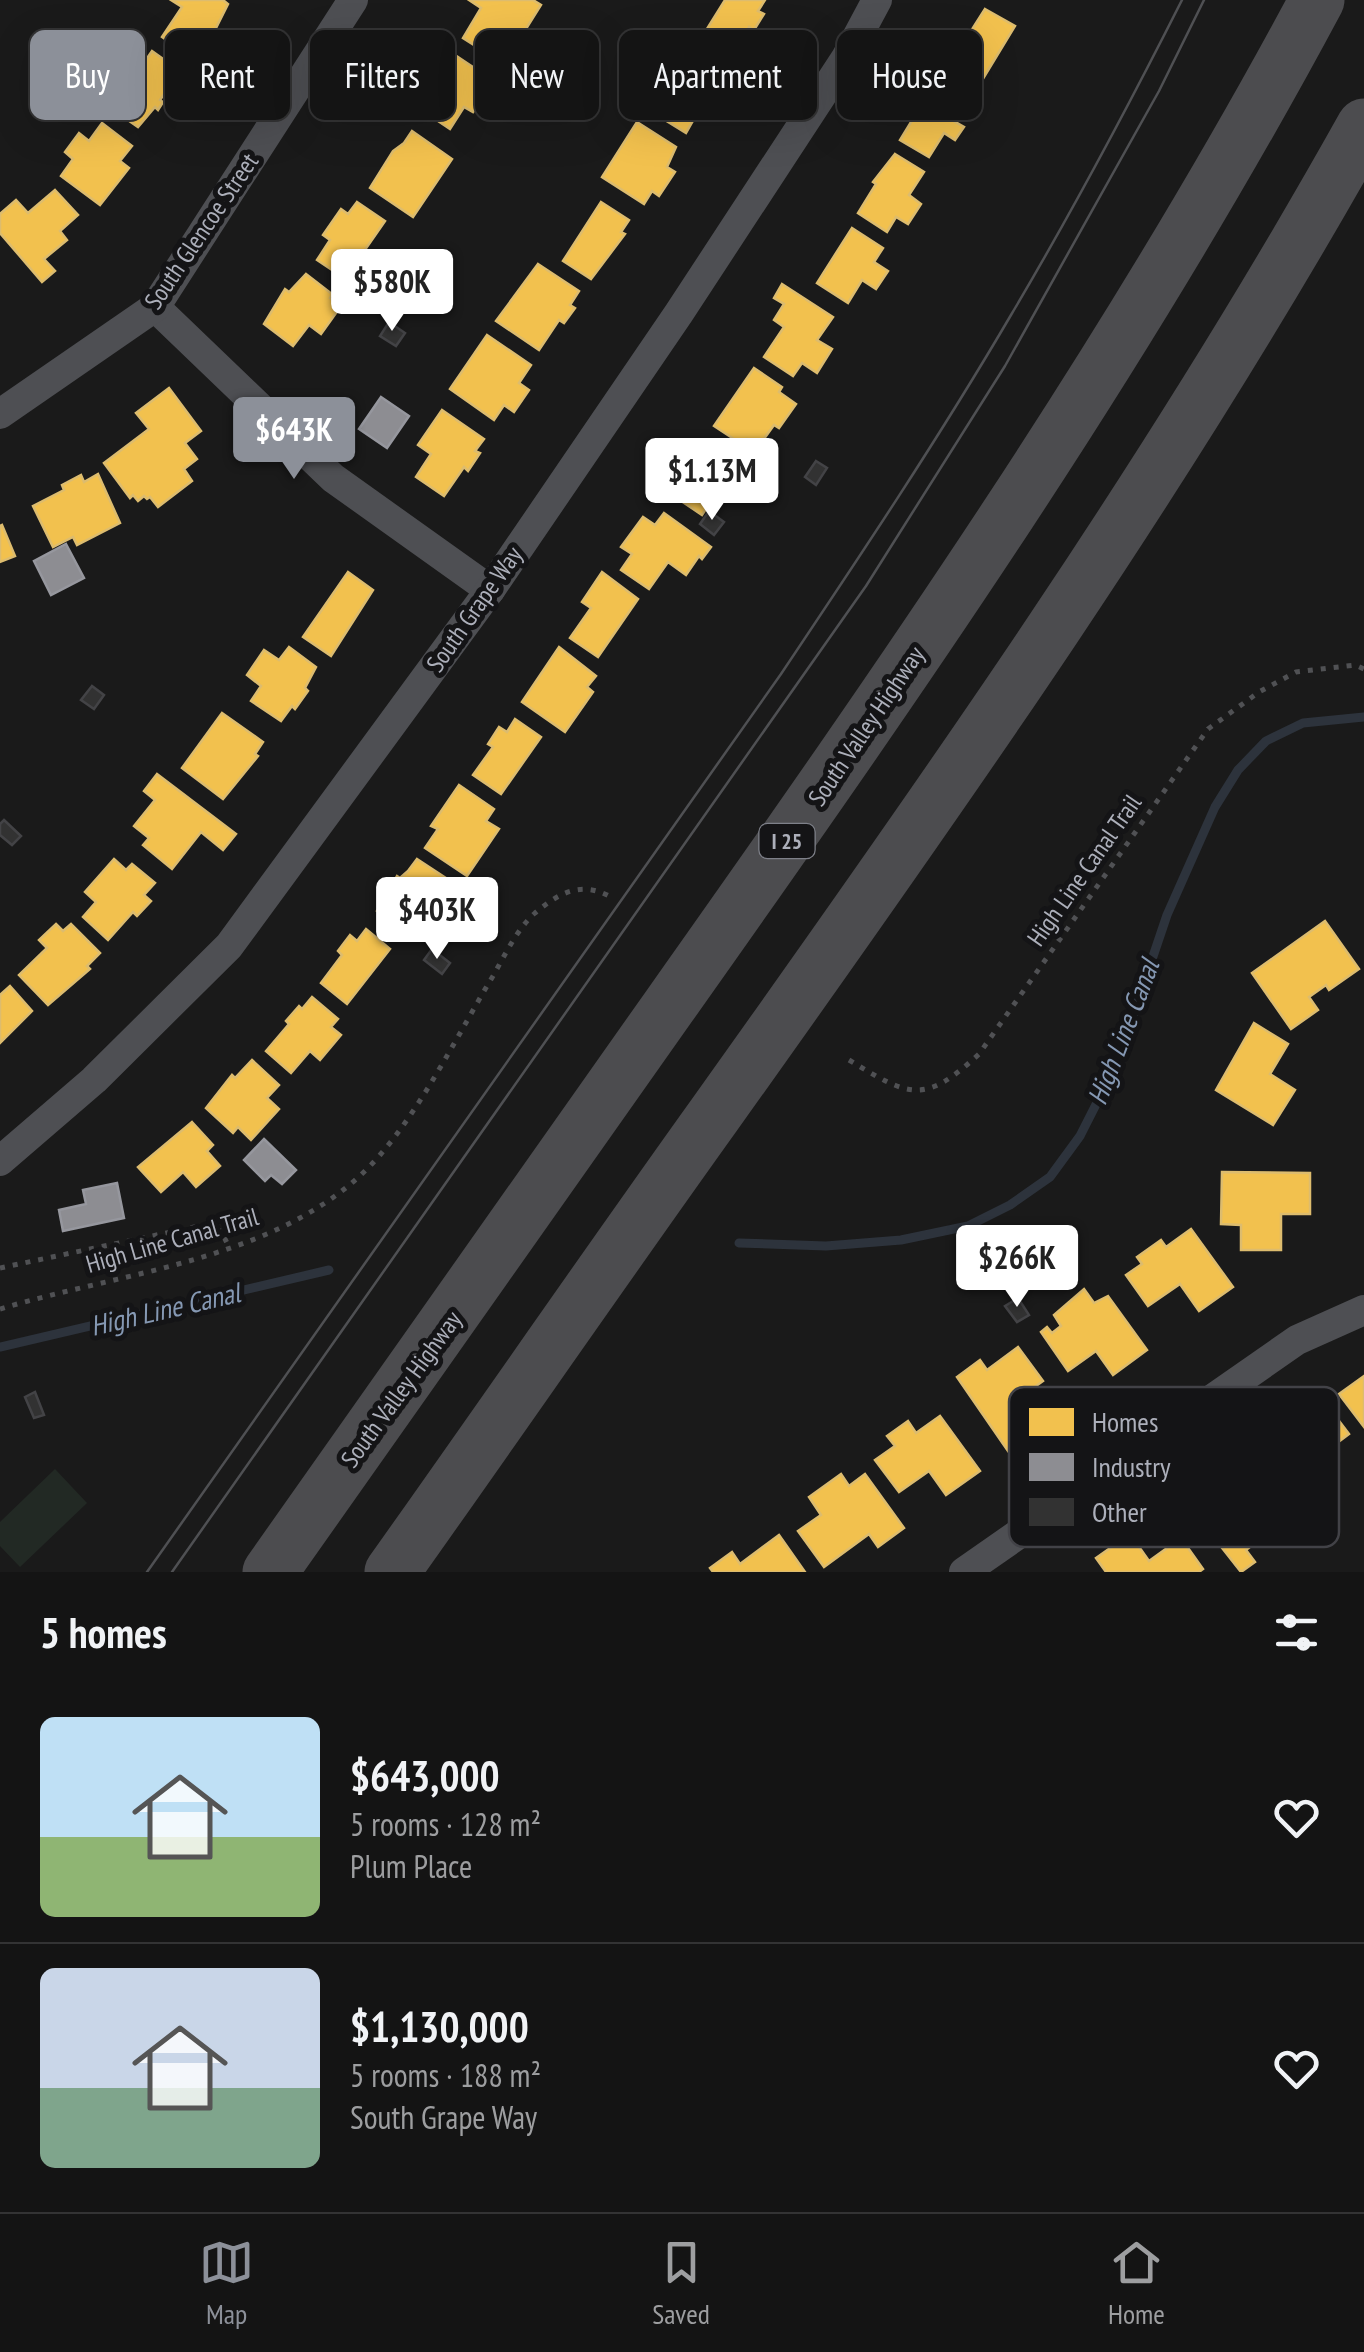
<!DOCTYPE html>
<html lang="en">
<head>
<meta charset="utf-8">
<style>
	body { margin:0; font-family:"PT Sans Narrow",sans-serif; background:#212122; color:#f1f3f6; height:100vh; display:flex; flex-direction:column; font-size:38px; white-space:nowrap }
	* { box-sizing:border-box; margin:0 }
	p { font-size:32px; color:#9d9ea0 }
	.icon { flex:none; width:55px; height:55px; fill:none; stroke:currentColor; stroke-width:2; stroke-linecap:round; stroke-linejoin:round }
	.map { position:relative; height:1572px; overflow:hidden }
	.details { display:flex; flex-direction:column; background:#141414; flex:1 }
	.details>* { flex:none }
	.top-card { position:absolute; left:30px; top:30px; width:1305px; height:90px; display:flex; gap:20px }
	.price { position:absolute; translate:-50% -85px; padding:0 22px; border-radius:10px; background:#fff; color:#222; font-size:32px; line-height:65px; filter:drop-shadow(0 2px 5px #0008) }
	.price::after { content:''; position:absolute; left:50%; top:60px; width:30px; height:22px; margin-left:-15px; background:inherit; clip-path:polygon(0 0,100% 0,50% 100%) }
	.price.active { background:#8c9099; color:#fff }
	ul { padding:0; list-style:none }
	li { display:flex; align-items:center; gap:30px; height:250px; padding:0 40px }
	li+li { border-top:2px solid #333334 }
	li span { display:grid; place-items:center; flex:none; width:280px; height:200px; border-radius:15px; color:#555 }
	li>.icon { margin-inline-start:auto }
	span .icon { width:120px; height:120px; fill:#fffc; stroke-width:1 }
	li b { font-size:42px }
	h2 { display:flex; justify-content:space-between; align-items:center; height:120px; padding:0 40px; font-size:42px }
	.pill { padding:0 35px; border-radius:15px; background:#141414; box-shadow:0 10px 40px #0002,0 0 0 2px #333334; font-size:35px; line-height:90px }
	.pill.active { background:#8c9099; color:#fff }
	.dock { display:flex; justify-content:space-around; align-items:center; height:140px; border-top:2px solid #333334; background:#141414; font-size:28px; color:#9d9ea0 }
	.dock a { display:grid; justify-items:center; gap:5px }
	.dock .active { color:#8c9099 }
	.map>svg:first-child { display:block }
</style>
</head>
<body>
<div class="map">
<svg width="1364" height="1572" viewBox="0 0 1364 1572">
	<rect width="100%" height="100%" fill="#1a1a1a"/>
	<path fill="#222924" d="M55 1469 87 1503 20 1567 0 1546V1522Z"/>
	<g fill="#f2c14e" stroke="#ddbc6e" stroke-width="2.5">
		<path d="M171 0H223L228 4 210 40 206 38 192 58 162 37 182 7Z"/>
		<path d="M469 0H533L541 5 504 64 463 38 481 8Z"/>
		<path d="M725 0H765L758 11 764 14 754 30 749 27 729 58 700 40Z"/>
		<path d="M985 9 1015 26 981 82 950 64Z"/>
		<path d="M152 51 180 71 160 100 163 102 158 110 155 107 138 127 112 109 117 102 105 94 115 80 104 72 116 54 139 70Z"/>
		<path d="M455 55 485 75 477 88 486 93 473 112 464 107 450 129 420 109 430 93 420 87 432 69 441 75Z"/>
		<path d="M694 56 720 73 686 133 657 115Z"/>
		<path d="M940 80 966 97 952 120 964 127 955 140 944 133 929 157 900 140 919 109 914 107 925 90 931 94Z"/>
		<path d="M637 122 676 147 667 167 675 172 659 196 652 191 644 204 602 177Z"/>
		<path d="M102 123 132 146 120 161 129 168 100 205 61 176 73 159 65 152 79 133 89 141Z"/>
		<path d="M412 131 452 159 413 217 370 188 393 151 404 143Z"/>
		<path d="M895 154 924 172 909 195 921 204 908 224 896 217 887 232 858 213 876 184 873 182Z"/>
		<path d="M55 190 78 215 60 231 67 240 44 259 55 271 42 282 0 233V214L16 200 28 213Z"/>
		<path d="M357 202 385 221 360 257 367 263 353 284 317 260 330 240 323 235 341 209 348 214Z"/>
		<path d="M601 202 629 220 621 232 625 234 591 279 563 261Z"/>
		<path d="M852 228 883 248 874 262 888 271 876 289 862 280 848 303 817 283Z"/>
		<path d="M538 264 579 291 570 305 575 308 564 323 559 320 539 350 496 321Z"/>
		<path d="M306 274 332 294 330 298 341 306 321 334 309 325 293 346 264 324 285 289 289 292Z"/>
		<path d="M782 284 833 317 817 340 832 349 817 373 802 363 793 376 764 357 784 327 774 320 784 304 774 298Z"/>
		<path d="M487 335 531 365 519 383 529 390 514 412 504 405 494 420 450 389Z"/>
		<path d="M754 368 782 387 779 392 796 404 779 428 774 425 758 447 747 439 743 445 714 426Z"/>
		<path d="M169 388 201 431 185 443 197 459 184 469 192 481 158 507 150 497 147 499 144 496 138 501 133 495 130 498 104 463 149 429 136 413Z"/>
		<path d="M442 410 484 439 475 451 480 453 468 471 464 467 444 496 416 477 431 454 418 445Z"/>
		<path d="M711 441 756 472 741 494 724 482 702 515 671 494 691 458 694 461 702 454Z"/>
		<path d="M98 474 120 523 77 545 73 537 53 547 33 506 64 490 62 485 81 475 84 482Z"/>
		<path d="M664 513 711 547 702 559 699 556 686 575 668 562 649 589 621 570 632 554 621 547 643 517 655 525Z"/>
		<path d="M2 525 15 556 0 562V526Z"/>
		<path d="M348 572 373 590 331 656 303 637Z"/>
		<path d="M602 572 638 599 598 657 570 638 591 608 582 602Z"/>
		<path d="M289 647 316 667 305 688 308 691 295 709 292 706 281 721 251 701 261 686 247 675 264 650 279 660Z"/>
		<path d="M559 647 596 676 587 687 593 692 565 732 522 702Z"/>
		<path d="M222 713 263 742 255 754 258 756 223 799 182 768Z"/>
		<path d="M515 719 541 737 501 794 473 775 493 747 488 744 499 727 507 732Z"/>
		<path d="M157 774 236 834 223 850 201 832 172 869 143 845 149 838 134 826 155 800 144 791Z"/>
		<path d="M459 785 494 809 486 821 499 829 467 876 425 848 438 829 431 826Z"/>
		<path d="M114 859 126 870 132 864 155 883 144 895 151 901 137 916 133 912 108 940 83 917 96 902 85 892Z"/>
		<path d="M417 859 481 901 461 928 426 906 406 932 377 911 397 876 400 878 408 871Z"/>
		<path d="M1325 921 1359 969 1329 990 1326 985 1309 997 1318 1010 1291 1029 1252 973Z"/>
		<path d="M56 924 63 931 71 924 100 953 87 966 90 969 48 1005 19 975 47 948 39 940Z"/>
		<path d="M366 929 390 949 347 1004 321 983 342 955 338 951 350 935 357 941Z"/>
		<path d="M10 986 32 1011 0 1043V995Z"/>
		<path d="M312 997 338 1019 331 1027 341 1035 320 1060 310 1051 291 1073 266 1051 289 1024 286 1021 299 1006 302 1009Z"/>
		<path d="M1254 1023 1288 1044 1270 1074 1295 1090 1273 1125 1216 1090Z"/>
		<path d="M252 1060 279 1085 267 1098 279 1109 251 1140 238 1127 233 1133 206 1108 232 1075 235 1078Z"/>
		<path d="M192 1122 213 1145 207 1151 220 1166 196 1187 183 1172 161 1192 138 1167Z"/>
		<path d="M1222 1172 1310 1173V1214H1281V1250H1241V1225L1221 1224Z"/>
		<path d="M1191 1229 1233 1287 1199 1311 1180 1284 1148 1306 1126 1275 1142 1264 1137 1257 1161 1240 1166 1247Z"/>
		<path d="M1084 1289 1094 1303 1108 1296 1147 1350 1113 1375 1096 1351 1068 1371 1041 1332 1047 1327 1052 1333 1061 1326 1054 1315Z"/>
		<path d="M1018 1347 1043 1381 1018 1399 1039 1429 1008 1451 957 1377 980 1360 987 1370Z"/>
		<path d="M1364 1376V1427L1339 1394Z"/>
		<path d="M1324 1401 1349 1434 1325 1452 1334 1464 1313 1480 1304 1467 1281 1484 1256 1450Z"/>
		<path d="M940 1416 980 1471 946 1495 929 1471 899 1492 875 1460 895 1446 887 1436 908 1421 916 1433Z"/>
		<path d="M841 1474 849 1486 865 1474 904 1528 878 1547 869 1534 824 1567 798 1531 821 1515 809 1497Z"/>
		<path d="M1213 1474 1236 1505 1264 1485 1288 1518 1246 1550 1255 1562 1241 1572 1182 1497Z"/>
		<path d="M1130 1534 1149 1561 1181 1538 1203 1569 1199 1572H1106L1096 1558Z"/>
		<path d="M779 1535 805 1572H713L710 1568 732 1552 740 1564Z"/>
	</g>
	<g fill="#8d8d92" stroke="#96979e" stroke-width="2.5">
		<path d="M381 397 409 416 387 448 359 429Z"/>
		<path d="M66 544 84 578 51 595 34 561Z"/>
		<path d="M264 1139 296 1170 282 1184 271 1175 265 1181 244 1160Z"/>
		<path d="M117 1183 124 1218 63 1231 59 1210 86 1204 83 1190Z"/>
	</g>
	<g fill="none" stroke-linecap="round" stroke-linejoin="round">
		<g stroke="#2d333c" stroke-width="9">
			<path d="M739 1243 826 1246 901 1240 968 1226 1010 1205 1050 1177 1080 1136 1117 1063 1167 915 1215 807 1238 770 1266 741 1303 723 1364 717"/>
			<path d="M0 1347 329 1270"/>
		</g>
	</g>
	<g fill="#323232" stroke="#434346" stroke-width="2.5">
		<path d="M558 79 567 86 554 105 544 99Z"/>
		<path d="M389 322 405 333 396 346 380 336Z"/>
		<path d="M816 461 827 468 816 485 805 477Z"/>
		<path d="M709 511 724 522 714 535 700 524Z"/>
		<path d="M92 686 104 695 94 709 81 700Z"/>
		<path d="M4 820 21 836 12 845 0 835V824Z"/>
		<path d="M432 949 450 963 442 974 424 960Z"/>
		<path d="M1018 1298 1029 1315 1017 1322 1005 1306Z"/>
		<path d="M35 1392 44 1415 34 1418 25 1397Z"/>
	</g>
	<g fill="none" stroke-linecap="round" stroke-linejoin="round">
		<g stroke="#505154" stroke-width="5" stroke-dasharray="5 8" stroke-linecap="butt">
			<path d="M849 1060C910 1097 924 1105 979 1054L1208 729 1259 692 1296 672 1355 665 1364 669"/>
			<path d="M0 1268 204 1225 221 1231 230 1249"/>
			<path d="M0 1309C125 1271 291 1259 380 1155 424 1104 458 1034 493 976 505 955 517 929 535 913 559 893 580 881 609 896"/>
		</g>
		<g stroke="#4e4f53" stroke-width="30">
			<path d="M155 307 333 478 490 590"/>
			<path d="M0 414 155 307 353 0"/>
			<path d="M0 1161 94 1080 229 946 490 590 679 313 846 58 877 0"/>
			<path d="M964 1572 1297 1340 1364 1310"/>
		</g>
		<g stroke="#4c4c4f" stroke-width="55">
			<path d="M270 1572C403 1383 536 1194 670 1005 900 680 1129 352 1317 0"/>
			<path d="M392 1572C500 1420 606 1266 715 1114 944 793 1172 470 1364 126"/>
		</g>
		<g stroke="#4f5053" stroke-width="2.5">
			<path d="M147 1572 781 674C860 556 939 438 1011 315 1072 212 1128 107 1182 0"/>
			<path d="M172 1572 866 586 1005 366 1159 91 1204 0"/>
		</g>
	</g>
	<g text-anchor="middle" stroke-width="10" stroke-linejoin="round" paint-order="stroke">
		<rect fill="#141416" stroke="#7e8089" stroke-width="2.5" x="759.5" y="824" width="55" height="34" rx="8"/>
		<g font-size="22" font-weight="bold" fill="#acafba">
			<text x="787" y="849">I 25</text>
		</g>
		<g font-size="25" fill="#acafba" stroke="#141416">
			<text transform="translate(201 231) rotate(-56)" y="9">South Glencoe Street</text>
			<text transform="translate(474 609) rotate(-55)" y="9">South Grape Way</text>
			<text transform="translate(866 726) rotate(-56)" y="9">South Valley Highway</text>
			<text transform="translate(1084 870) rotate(-55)" y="9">High Line Canal Trail</text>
			<text transform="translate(172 1240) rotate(-16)" y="9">High Line Canal Trail</text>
			<text transform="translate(401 1389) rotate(-54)" y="9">South Valley Highway</text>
		</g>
		<g font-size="28" font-style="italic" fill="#8598b3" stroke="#141416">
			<text transform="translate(1123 1032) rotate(-69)" y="10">High Line Canal</text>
			<text transform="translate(165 1309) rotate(-13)" y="10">High Line Canal</text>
		</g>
	</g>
	<rect x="1009" y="1387" width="330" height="160" rx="15" fill="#141416" stroke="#424247" stroke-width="2.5"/>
	<rect x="1029" y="1408" width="45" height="28" fill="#f2c14e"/>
	<rect x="1029" y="1453" width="45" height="28" fill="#8d8d92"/>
	<rect x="1029" y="1498" width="45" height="28" fill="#323232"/>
	<g font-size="28" fill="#acafba">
		<text x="1092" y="1432">Homes</text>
		<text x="1092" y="1477">Industry</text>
		<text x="1092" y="1522">Other</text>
	</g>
</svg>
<b class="price" style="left:392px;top:334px">$580K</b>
<b class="price active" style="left:294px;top:482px">$643K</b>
<b class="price" style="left:712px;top:523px">$1.13M</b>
<b class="price" style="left:437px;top:962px">$403K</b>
<b class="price" style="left:1017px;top:1310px">$266K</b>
<div class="top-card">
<a class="pill active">Buy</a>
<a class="pill">Rent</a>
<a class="pill">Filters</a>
<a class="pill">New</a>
<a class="pill">Apartment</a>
<a class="pill">House</a>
</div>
</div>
<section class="details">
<h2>5 homes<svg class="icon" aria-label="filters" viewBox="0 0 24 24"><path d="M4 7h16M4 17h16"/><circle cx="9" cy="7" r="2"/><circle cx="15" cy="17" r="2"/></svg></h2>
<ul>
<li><span style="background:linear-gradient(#bfe0f5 60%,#8fb573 0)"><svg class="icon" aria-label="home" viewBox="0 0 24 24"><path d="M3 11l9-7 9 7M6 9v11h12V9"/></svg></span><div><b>$643,000</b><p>5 rooms · 128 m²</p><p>Plum Place</p></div><svg class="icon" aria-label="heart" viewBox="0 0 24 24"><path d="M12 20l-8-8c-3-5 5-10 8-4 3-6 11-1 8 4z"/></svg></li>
<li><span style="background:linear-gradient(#c9d6e8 60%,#7fa58c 0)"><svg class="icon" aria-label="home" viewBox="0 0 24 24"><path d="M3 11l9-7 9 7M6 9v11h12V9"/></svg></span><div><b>$1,130,000</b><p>5 rooms · 188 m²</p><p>South Grape Way</p></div><svg class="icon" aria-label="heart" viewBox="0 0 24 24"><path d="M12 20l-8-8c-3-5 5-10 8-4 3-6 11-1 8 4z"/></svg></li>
</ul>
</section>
<nav class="dock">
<a class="active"><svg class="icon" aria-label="map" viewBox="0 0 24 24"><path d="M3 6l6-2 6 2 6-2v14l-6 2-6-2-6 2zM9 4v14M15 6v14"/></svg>Map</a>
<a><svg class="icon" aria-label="saved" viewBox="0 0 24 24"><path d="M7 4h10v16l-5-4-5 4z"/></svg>Saved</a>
<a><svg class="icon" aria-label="home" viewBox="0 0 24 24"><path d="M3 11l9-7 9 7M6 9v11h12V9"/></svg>Home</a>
</nav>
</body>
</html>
